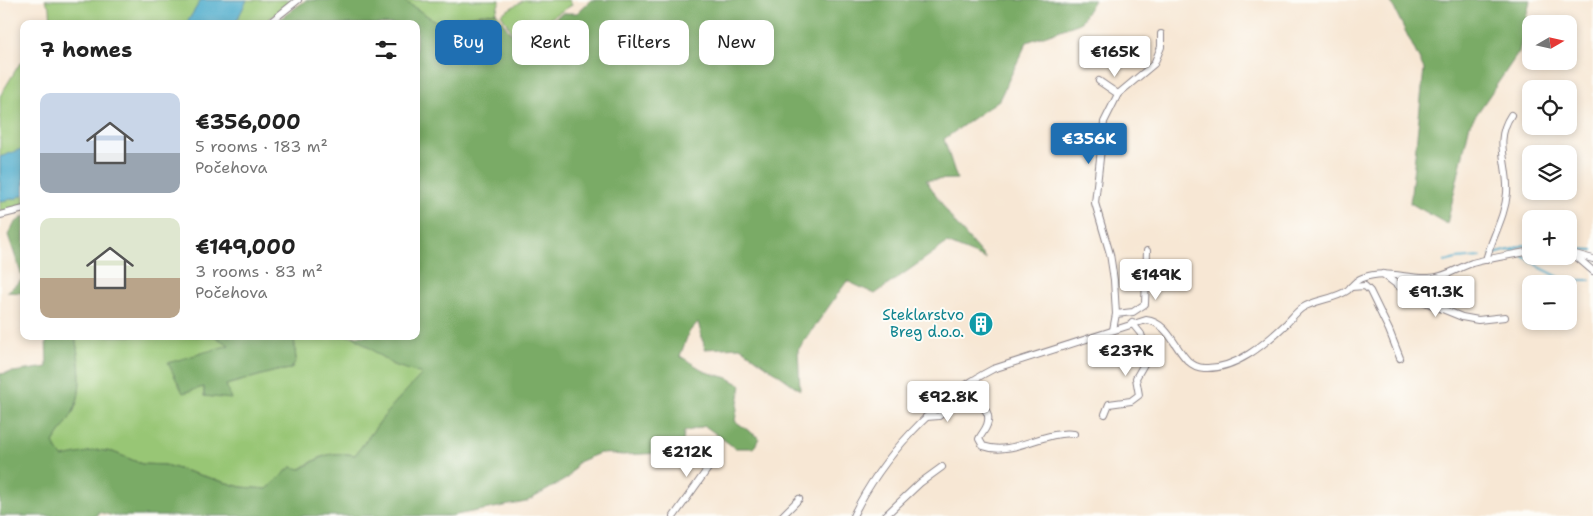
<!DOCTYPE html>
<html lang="en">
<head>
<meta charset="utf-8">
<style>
	body { margin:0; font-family:"Shantell Sans",sans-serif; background:#f2f2f2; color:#222; height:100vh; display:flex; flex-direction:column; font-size:19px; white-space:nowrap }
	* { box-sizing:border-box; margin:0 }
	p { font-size:16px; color:#767676 }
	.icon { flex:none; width:28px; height:28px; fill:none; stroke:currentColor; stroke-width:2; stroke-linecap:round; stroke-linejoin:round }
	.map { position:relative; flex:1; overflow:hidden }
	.panel { position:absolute; left:20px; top:20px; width:400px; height:320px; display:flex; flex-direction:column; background:#fff; border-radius:10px; box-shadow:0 2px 8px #0003 }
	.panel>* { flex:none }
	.top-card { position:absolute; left:435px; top:20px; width:475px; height:45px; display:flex; gap:10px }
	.needle { width:32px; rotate:81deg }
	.buttons { position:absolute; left:1522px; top:15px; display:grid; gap:10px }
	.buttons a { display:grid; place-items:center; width:55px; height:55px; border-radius:10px; background:#fff; box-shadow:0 2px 8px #0003; font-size:25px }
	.price { position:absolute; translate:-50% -42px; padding:0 11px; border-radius:5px; background:#fff; color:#222; font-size:16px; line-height:32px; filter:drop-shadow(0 1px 2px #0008) }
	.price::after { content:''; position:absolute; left:50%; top:30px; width:15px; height:11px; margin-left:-8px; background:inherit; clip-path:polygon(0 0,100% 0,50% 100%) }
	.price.selected { background:#1f6fb2; color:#fff }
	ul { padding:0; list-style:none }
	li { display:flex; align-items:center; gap:15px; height:125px; padding:0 20px }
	li span { display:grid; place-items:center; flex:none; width:140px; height:100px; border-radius:10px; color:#555 }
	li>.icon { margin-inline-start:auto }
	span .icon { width:60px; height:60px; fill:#fffc; stroke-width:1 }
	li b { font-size:21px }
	h2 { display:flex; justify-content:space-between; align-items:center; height:60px; padding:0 20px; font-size:21px }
	.chip { padding:0 18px; border-radius:10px; background:#fff; box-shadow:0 2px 8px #0003; font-size:18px; line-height:45px }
	.chip.selected { background:#1f6fb2; color:#fff }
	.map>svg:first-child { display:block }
</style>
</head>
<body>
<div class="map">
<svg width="1593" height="516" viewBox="0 0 1593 516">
	<rect width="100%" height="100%" fill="#fdfcf7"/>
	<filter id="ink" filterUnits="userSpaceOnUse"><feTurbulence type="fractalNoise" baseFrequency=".02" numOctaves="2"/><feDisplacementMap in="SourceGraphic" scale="10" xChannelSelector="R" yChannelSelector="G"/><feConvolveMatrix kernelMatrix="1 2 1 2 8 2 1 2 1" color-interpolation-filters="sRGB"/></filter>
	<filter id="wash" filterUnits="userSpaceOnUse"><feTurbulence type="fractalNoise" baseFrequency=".0096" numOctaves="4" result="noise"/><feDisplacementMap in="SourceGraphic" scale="20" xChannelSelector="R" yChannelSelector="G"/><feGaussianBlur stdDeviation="1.12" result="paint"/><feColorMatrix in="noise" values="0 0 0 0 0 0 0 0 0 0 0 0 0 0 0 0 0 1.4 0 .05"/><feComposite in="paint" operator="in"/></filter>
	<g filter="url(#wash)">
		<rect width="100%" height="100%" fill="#f7e7d4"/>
		<g fill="#98c674" stroke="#5d7458">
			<path d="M45 0H293L275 15 261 24H51L50 8Z"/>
			<path d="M403 0H500L496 12 435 21Z"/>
			<path d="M524 0H569L572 5 516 39 501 14Z"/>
			<path d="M20 63H24V206L0 212V96Z"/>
			<path d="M75 336H214L230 345 204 387V396L231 398 226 385 276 371 291 369 296 360 294 336H353L393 365 423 374 391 407 355 455C328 451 322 456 300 469L291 467 267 489 241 487 165 465 142 464 113 452 98 450 62 458 53 443C60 432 68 422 74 410 84 388 79 359 75 336Z"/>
		</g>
		<g fill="#7aab66" stroke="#4e6650">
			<path d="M306 0H403L435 21 496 12 517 42 563 13H577L591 0H1094L1080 23 1027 42 999 100 944 139 957 179 926 180 954 222 986 259 947 243 875 294 847 281 798 350 800 390 740 347 705 349 698 322 689 332 680 356 706 372 728 378 741 385 735 421 759 438 754 448H735L705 426 684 432 682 452 623 455 600 453 578 462 568 478 526 502 450 516H114L98 512 97 516H0V374L47 367 46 336H75C79 359 84 388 74 410 69 421 60 432 53 443L62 457 98 450 113 452 142 464 165 465 241 487 267 489 291 467 301 469C323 456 328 451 355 455L391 407 422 374 393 365 353 336H416V24H308L307 22 297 20 291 24H273Z"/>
			<path d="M1390 0H1530L1519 52 1470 124 1447 224 1410 203 1424 69Z"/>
			<path d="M24 216V293L7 292 23 279 8 235 14 224Z"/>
			<path d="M214 336H294L296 360 291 369 276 371 226 385 231 399 204 396V387L183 393 168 363 229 345Z"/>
		</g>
		<g fill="#4eaccc" stroke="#386784">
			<path d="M201 0H247L235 24H186Z"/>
			<path d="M24 148V194L17 198 2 201H0V157Z"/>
		</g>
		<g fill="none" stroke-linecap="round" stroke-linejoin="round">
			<g stroke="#4eaccc" stroke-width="2">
				<path d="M1512 249 1524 245 1531 246"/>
				<path d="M1569 249 1593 250"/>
				<path d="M1490 255 1509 250 1517 251"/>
				<path d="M1523 256 1541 268 1565 280H1590"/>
				<path d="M1444 262 1456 259 1481 257"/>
			</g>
		</g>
	</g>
	<g filter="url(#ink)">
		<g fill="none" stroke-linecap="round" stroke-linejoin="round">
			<defs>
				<g id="minor">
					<path d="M268 24 298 0"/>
					<path d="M1099 81 1118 94"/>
					<path d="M0 215 24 209"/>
					<path d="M1572 253 1593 271"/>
					<path d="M1575 254 1593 259"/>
					<path d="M1486 260C1492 237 1505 217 1507 193 1509 164 1493 142 1511 115"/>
					<path d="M1383 274 1413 297 1462 317 1478 320 1505 317"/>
					<path d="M1351 287 1365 286 1370 291 1389 330 1400 358"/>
					<path d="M1116 314 1133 312 1145 304 1147 251"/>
					<path d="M1113 330 1116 314 1114 280 1110 254 1095 203 1104 122 1118 94 1154 64 1161 47V34"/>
					<path d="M1105 414 1109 404 1131 401 1139 395 1136 378 1148 357 1141 334 1132 323"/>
					<path d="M926 417 939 416 959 399C971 401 994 406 987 425 985 431 981 434 979 439L983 446C1013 457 1043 430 1074 434"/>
					<path d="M674 516 719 453"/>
					<path d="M782 516 799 499"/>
					<path d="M853 516C881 458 936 398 993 369L1146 320C1175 323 1177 367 1204 368 1235 370 1265 344 1286 324 1291 319 1296 312 1302 308 1316 299 1334 300 1348 290 1352 286 1356 280 1362 278 1385 269 1406 279 1429 278 1444 278 1458 268 1472 263 1491 258 1511 255 1531 251"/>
					<path d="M885 516 920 483 942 467"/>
				</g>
			</defs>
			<use href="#minor" stroke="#8c8488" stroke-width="8"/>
			<use href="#minor" stroke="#fff" stroke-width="6"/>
		</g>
	</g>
	<defs>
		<symbol id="building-disc" viewBox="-11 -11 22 22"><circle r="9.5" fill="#0f9aa8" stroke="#fdfcf7"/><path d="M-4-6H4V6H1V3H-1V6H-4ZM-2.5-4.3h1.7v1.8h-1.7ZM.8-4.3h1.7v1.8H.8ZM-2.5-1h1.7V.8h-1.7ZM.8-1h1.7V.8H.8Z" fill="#fff"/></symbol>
	</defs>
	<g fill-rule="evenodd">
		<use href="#building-disc" x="967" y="310" width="28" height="28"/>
	</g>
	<g text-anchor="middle" stroke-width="4" stroke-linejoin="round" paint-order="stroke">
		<g font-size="15" fill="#0d838f" stroke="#fdfcf7" text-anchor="end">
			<text x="964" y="320">Steklarstvo<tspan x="964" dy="17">Breg d.o.o.</tspan></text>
		</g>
	</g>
</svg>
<div class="buttons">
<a><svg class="needle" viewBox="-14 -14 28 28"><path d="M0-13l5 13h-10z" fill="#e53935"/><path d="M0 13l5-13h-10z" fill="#767676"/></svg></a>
<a><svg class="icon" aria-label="locate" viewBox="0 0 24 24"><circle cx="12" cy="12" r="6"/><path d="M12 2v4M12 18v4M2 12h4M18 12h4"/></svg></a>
<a><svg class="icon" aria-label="layers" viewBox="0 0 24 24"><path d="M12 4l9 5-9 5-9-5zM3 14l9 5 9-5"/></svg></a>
<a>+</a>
<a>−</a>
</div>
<b class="price" style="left:1115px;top:78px">€165K</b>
<b class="price selected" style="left:1089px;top:165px">€356K</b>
<b class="price" style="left:1156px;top:301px">€149K</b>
<b class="price" style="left:1436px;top:318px">€91.3K</b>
<b class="price" style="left:1126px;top:377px">€237K</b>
<b class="price" style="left:948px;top:423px">€92.8K</b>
<b class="price" style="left:687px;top:478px">€212K</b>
<div class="top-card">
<a class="chip selected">Buy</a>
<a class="chip">Rent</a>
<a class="chip">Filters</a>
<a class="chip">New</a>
</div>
<section class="panel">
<h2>7 homes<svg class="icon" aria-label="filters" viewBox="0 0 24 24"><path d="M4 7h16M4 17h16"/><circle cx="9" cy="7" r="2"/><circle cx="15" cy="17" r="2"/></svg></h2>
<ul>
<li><span style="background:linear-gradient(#c9d6e8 60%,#9aa5b1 0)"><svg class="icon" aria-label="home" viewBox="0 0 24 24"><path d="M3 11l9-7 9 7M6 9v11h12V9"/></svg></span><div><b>€356,000</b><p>5 rooms · 183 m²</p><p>Počehova</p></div></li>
<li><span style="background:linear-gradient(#dfe7d0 60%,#b9a48a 0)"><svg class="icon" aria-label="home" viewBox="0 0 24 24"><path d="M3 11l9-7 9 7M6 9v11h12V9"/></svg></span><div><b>€149,000</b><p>3 rooms · 83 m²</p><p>Počehova</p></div></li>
</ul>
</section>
</div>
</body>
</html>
